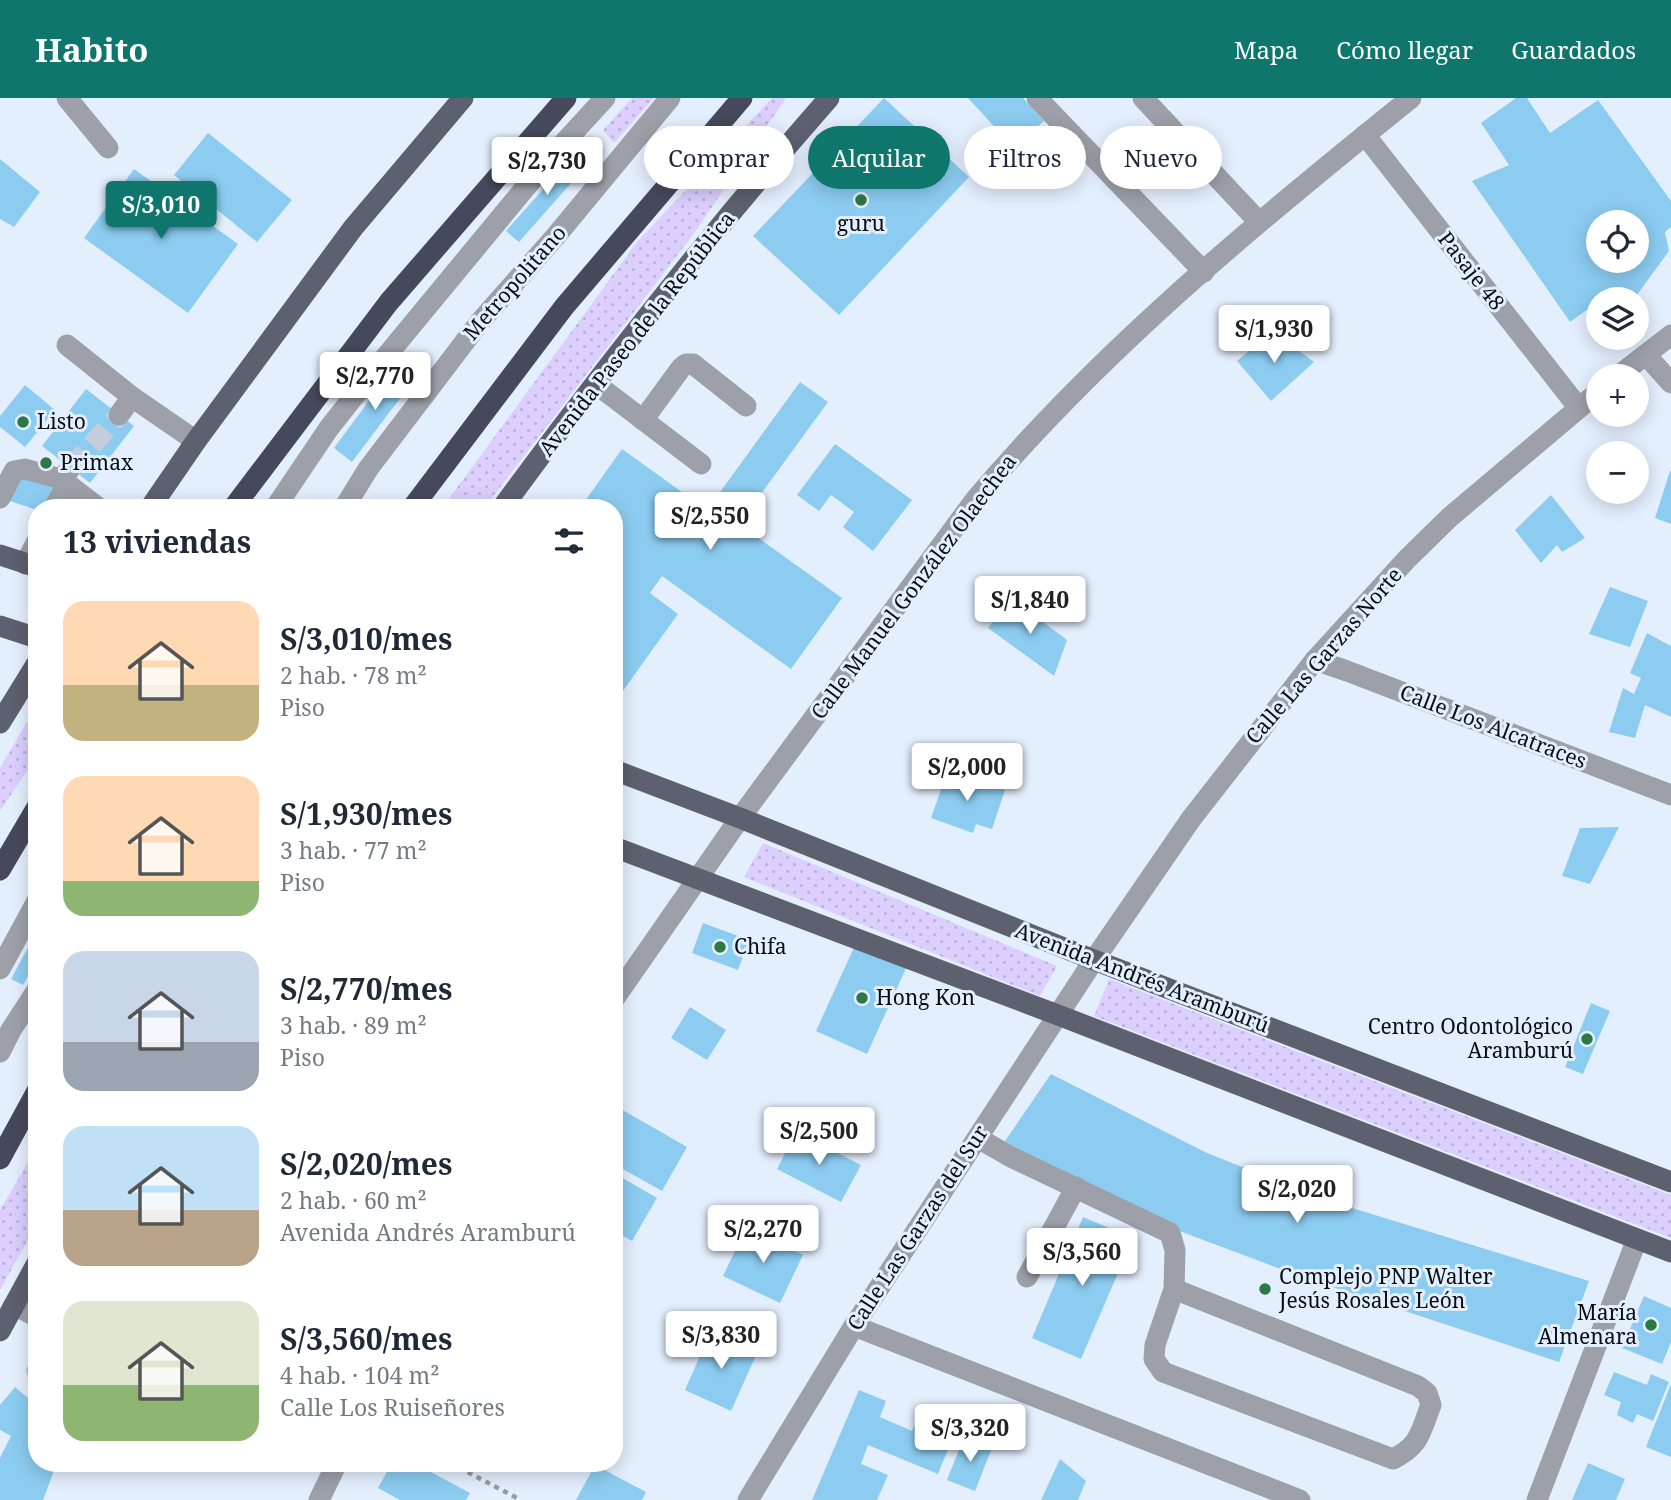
<!DOCTYPE html>
<html lang="es">
<head>
<meta charset="utf-8">
<style>
	body { margin:0; font-family:"Noto Serif",serif; background:#f2f2f3; color:#1f2937; height:100vh; display:flex; flex-direction:column; font-size:26px; white-space:nowrap }
	* { box-sizing:border-box; margin:0 }
	p { font-size:23px; color:#747a83 }
	.icon { flex:none; width:38px; height:38px; fill:none; stroke:currentColor; stroke-width:2; stroke-linecap:round; stroke-linejoin:round }
	.map { position:relative; flex:1; overflow:hidden }
	.panel { position:absolute; left:28px; top:401px; width:595px; height:973px; display:flex; flex-direction:column; background:#fff; border-radius:28px; box-shadow:0 4px 18px #0003 }
	.panel>* { flex:none }
	.top-card { position:absolute; left:644px; top:28px; width:665px; height:63px; display:flex; gap:14px }
	.controls { position:absolute; left:1586px; top:112px; display:grid; gap:14px }
	.controls a { display:grid; place-items:center; width:63px; height:63px; border-radius:50%; background:#fff; box-shadow:0 4px 18px #0003; font-size:35px }
	.price { position:absolute; translate:-50% -60px; padding:0 16px; border-radius:7px; background:#fff; color:#222; font-size:23px; line-height:46px; filter:drop-shadow(0 2px 4px #0008) }
	.price::after { content:''; position:absolute; left:50%; top:42px; width:21px; height:16px; margin-left:-10px; background:inherit; clip-path:polygon(0 0,100% 0,50% 100%) }
	.price.current { background:#0f766e; color:#fff }
	ul { padding:0; list-style:none }
	li { display:flex; align-items:center; gap:21px; height:175px; padding:0 35px }
	li span { display:grid; place-items:center; flex:none; width:196px; height:140px; border-radius:21px; color:#555 }
	li>.icon { margin-inline-start:auto }
	span .icon { width:84px; height:84px; fill:#fffc; stroke-width:1 }
	li b { font-size:30px }
	h2 { display:flex; justify-content:space-between; align-items:center; height:84px; padding:0 35px; font-size:30px }
	.pill { padding:0 24px; border-radius:32px; background:#fff; box-shadow:0 4px 18px #0003; font-size:24px; line-height:63px }
	.pill.current { background:#0f766e; color:#fff }
	header { display:flex; align-items:center; gap:42px; box-sizing:border-box; height:98px; padding:0 35px; background:#0f766e; color:#fff }
	header strong { font-size:33px }
	nav { display:flex; gap:38px; margin-inline-start:auto; font-size:24px }
	.map>svg:first-child { display:block }
</style>
</head>
<body>
<header>
<strong>Habito</strong>
<nav><a>Mapa</a><a>Cómo llegar</a><a>Guardados</a></nav>
</header>
<div class="map">
<svg width="1671" height="1402" viewBox="0 0 1671 1402">
	<defs>
		<pattern id="grass-dots" width="8" height="8" patternUnits="userSpaceOnUse" patternTransform="scale(1.75)"><rect width="8" height="8" fill="#dccffe"/><path d="M2 2h.1M6 6h.1" fill="none" stroke="#bbb1d9" stroke-width="1.8" stroke-linecap="round"/></pattern>
	</defs>
	<rect width="100%" height="100%" fill="#e4effe"/>
	<g fill="url(#grass-dots)">
		<path d="M632 0H654L614 45 603 32Z"/>
		<path d="M772 0H786L695 134 485 409H443L637 144Z"/>
		<path d="M37 610V658L0 713V670L34 612Z"/>
		<path d="M763 745 1057 868 1040 898 744 779Z"/>
		<path d="M1109 881 1671 1097V1140L1094 918Z"/>
		<path d="M37 1049V1126L0 1192V1112Z"/>
	</g>
	<g fill="#8cccf1" fill-rule="evenodd">
		<path d="M884 0 969 79 839 217 753 138Z"/>
		<path d="M968 0H1023L1044 23 1014 50Z"/>
		<path d="M1516 0H1527L1550 35 1598 2 1671 103V129L1665 134 1669 153 1634 201H1598V208L1595 206 1570 224 1472 83 1509 67 1481 25ZM1598 124H1636V163H1598Z"/>
		<path d="M208 35 292 102 257 144 174 77Z"/>
		<path d="M575 55 588 66 519 144 506 133Z"/>
		<path d="M0 61 40 94 14 129 0 121Z"/>
		<path d="M134 71 238 146 188 215 84 140Z"/>
		<path d="M1272 233 1314 264 1271 303 1237 263Z"/>
		<path d="M397 265 416 279 352 364 334 350Z"/>
		<path d="M800 284 828 304 739 426 842 500 791 571 662 478 650 495 678 516 620 597 614 593V410H580L622 351 707 412Z"/>
		<path d="M25 287 55 312 25 349 0 329V318Z"/>
		<path d="M86 291 134 328 90 385 42 348Z"/>
		<path d="M835 346 912 402 873 453 843 429 854 414 831 397 819 413 797 397Z"/>
		<path d="M1670 373H1671V426L1655 420Z"/>
		<path d="M18 377 53 388 46 410H37V412L10 403Z"/>
		<path d="M1551 397 1585 440 1562 454 1557 447 1541 465 1515 432Z"/>
		<path d="M1610 489 1648 503 1630 549 1589 536Z"/>
		<path d="M1011 500 1067 542 1054 578 988 530Z"/>
		<path d="M1647 535 1671 548V619L1645 607 1635 640 1609 634 1623 590 1634 596 1641 580 1630 575Z"/>
		<path d="M948 672 1005 692 992 731 976 726 973 735 931 720Z"/>
		<path d="M1619 729 1590 786 1562 778 1580 730Z"/>
		<path d="M703 825 749 842 738 872 692 855Z"/>
		<path d="M37 833V861L23 887 11 881Z"/>
		<path d="M856 845 907 868 867 956 816 933Z"/>
		<path d="M1591 905 1610 913 1583 976 1565 969Z"/>
		<path d="M690 909 726 932 707 962 671 940Z"/>
		<path d="M1051 976 1207 1055 1323 1101 1589 1183 1559 1264 1299 1178 1174 1131 1003 1046Z"/>
		<path d="M614 1007 687 1049 662 1093 614 1066Z"/>
		<path d="M796 1034 861 1067 841 1104 777 1071Z"/>
		<path d="M614 1075 657 1100 632 1143 614 1133Z"/>
		<path d="M1083 1119 1133 1140 1081 1261 1032 1240Z"/>
		<path d="M746 1130 803 1157 780 1205 723 1178Z"/>
		<path d="M1644 1198 1671 1210V1244L1662 1266 1622 1250Z"/>
		<path d="M711 1233 757 1255 731 1313 685 1292Z"/>
		<path d="M37 1244V1365H57L43 1402H0V1360L11 1338 0 1332V1307L15 1289 35 1306 26 1272Z"/>
		<path d="M1614 1274 1647 1287 1651 1276 1669 1284 1653 1323 1637 1316 1633 1325 1617 1317 1621 1304 1604 1297Z"/>
		<path d="M1671 1286V1359L1646 1349Z"/>
		<path d="M859 1292 886 1303 880 1319 912 1333 918 1319 955 1334 938 1376 868 1347 861 1366 888 1377 877 1402H812Z"/>
		<path d="M964 1339 992 1350 975 1393 947 1382Z"/>
		<path d="M1060 1361 1086 1383 1078 1402H1041Z"/>
		<path d="M392 1365H414L470 1395 466 1402H400L378 1390Z"/>
		<path d="M1588 1365 1625 1381 1616 1402H1572Z"/>
		<path d="M595 1367 646 1394 642 1402H576Z"/>
	</g>
	<g fill="none" stroke-linecap="round" stroke-linejoin="round">
		<path stroke="#c3cddb" stroke-width="21" stroke-dasharray="21 10" stroke-linecap="butt" d="M71 370 119 317"/>
		<path stroke="#949ca8" stroke-width="4.5" stroke-dasharray="5 5" stroke-linecap="butt" d="M450 1365 521 1402"/>
		<g stroke="#9ea0a9" stroke-width="21">
			<path d="M67 0 108 50"/>
			<path d="M1037 0 1204 174"/>
			<path d="M1143 0 1259 124"/>
			<path d="M1365 37 1578 309"/>
			<path d="M67 247 132 299"/>
			<path d="M1646 257 1671 285"/>
			<path d="M1618 278 1671 237"/>
			<path d="M596 286 701 366"/>
			<path d="M119 317 132 299 196 343"/>
			<path d="M643 322 681 270 686 266H693L746 308"/>
			<path d="M69 372 61 381 99 410"/>
			<path d="M0 400 14 373 25 371 61 381"/>
			<path d="M54 410 67 385"/>
			<path d="M275 410 329 330 378 268 549 61 605 0"/>
			<path d="M344 410 368 371 479 225 555 139 670 0"/>
			<path d="M25 466 37 443"/>
			<path d="M1315 562 1347 573 1671 697"/>
			<path d="M0 871 37 803"/>
			<path d="M614 901 740 720 975 402C1102 251 1258 123 1411 0"/>
			<path d="M0 954 11 932 37 892"/>
			<path d="M978 1040 1009 1058 1170 1135 1175 1152 1174 1191 1155 1247 1154 1261 1163 1274 1393 1361C1421 1347 1420 1334 1431 1307L1427 1295 1418 1288 1174 1191"/>
			<path d="M1027 1179 1076 1089"/>
			<path d="M14 1207 37 1219"/>
			<path d="M854 1228 1300 1402"/>
			<path d="M319 1402 337 1365"/>
			<path d="M748 1402 854 1228 1094 862 1191 721 1315 562 1407 461 1450 419 1598 294"/>
			<path d="M1537 1402 1637 1141"/>
		</g>
		<g stroke="#5d606f" stroke-width="21">
			<path d="M150 410 196 343 353 130 463 0"/>
			<path d="M502 410C605 269 714 131 829 0"/>
			<path d="M0 457 37 469"/>
			<path d="M0 528 37 540"/>
			<path d="M0 625 37 565"/>
			<path d="M614 672 740 720 1094 862 1671 1084"/>
			<path d="M614 749 1058 917 1671 1154"/>
			<path d="M0 1233 37 1165"/>
		</g>
		<g stroke="#46495b" stroke-width="21">
			<path d="M233 410 389 204 566 0"/>
			<path d="M412 410 564 209 742 0"/>
			<path d="M0 772 37 709"/>
			<path d="M0 1061 37 993"/>
		</g>
	</g>
	<g fill="#2e7846" stroke="#e4effe" stroke-width="2.5">
		<circle cx="861" cy="102" r="7"/>
		<circle cx="23" cy="324" r="7"/>
		<circle cx="46" cy="365" r="7"/>
		<circle cx="720" cy="849" r="7"/>
		<circle cx="862" cy="900" r="7"/>
		<circle cx="1587" cy="941" r="7"/>
		<circle cx="1265" cy="1191" r="7"/>
		<circle cx="1651" cy="1227" r="7"/>
	</g>
	<g text-anchor="middle" stroke-width="6" stroke-linejoin="round" paint-order="stroke">
		<g font-size="21" fill="#090e14" stroke="#e4effe" text-anchor="start">
			<text x="861" y="133" text-anchor="middle">guru</text>
			<text x="37" y="331">Listo</text>
			<text x="60" y="372">Primax</text>
			<text x="734" y="856">Chifa</text>
			<text x="876" y="907">Hong Kon</text>
			<text x="1573" y="936" text-anchor="end">Centro Odontológico<tspan x="1573" dy="24">Aramburú</tspan></text>
			<text x="1279" y="1186">Complejo PNP Walter<tspan x="1279" dy="24">Jesús Rosales León</tspan></text>
			<text x="1637" y="1222" text-anchor="end">María<tspan x="1637" dy="24">Almenara</tspan></text>
		</g>
		<g font-size="21" fill="#090e14" stroke="#e4effe">
			<text transform="translate(1471 173) rotate(52)" y="7">Pasaje 48</text>
			<text transform="translate(515 185) rotate(-49)" y="7">Metropolitano</text>
			<text transform="translate(637 236) rotate(-52)" y="7">Avenida Paseo de la República</text>
			<text transform="translate(914 489) rotate(-53)" y="7">Calle Manuel González Olaechea</text>
			<text transform="translate(1324 558) rotate(-49)" y="7">Calle Las Garzas Norte</text>
			<text transform="translate(1493 629) rotate(21)" y="7">Calle Los Alcatraces</text>
			<text transform="translate(1142 880) rotate(21)" y="7">Avenida Andrés Aramburú</text>
			<text transform="translate(918 1130) rotate(-57)" y="7">Calle Las Garzas del Sur</text>
		</g>
	</g>
</svg>
<div class="controls">
<a><svg class="icon" aria-label="locate" viewBox="0 0 24 24"><circle cx="12" cy="12" r="6"/><path d="M12 2v4M12 18v4M2 12h4M18 12h4"/></svg></a>
<a><svg class="icon" aria-label="layers" viewBox="0 0 24 24"><path d="M12 4l9 5-9 5-9-5zM3 14l9 5 9-5"/></svg></a>
<a>+</a>
<a>−</a>
</div>
<b class="price" style="left:547px;top:99px">S/2,730</b>
<b class="price current" style="left:161px;top:143px">S/3,010</b>
<b class="price" style="left:1274px;top:267px">S/1,930</b>
<b class="price" style="left:375px;top:314px">S/2,770</b>
<b class="price" style="left:710px;top:454px">S/2,550</b>
<b class="price" style="left:1030px;top:538px">S/1,840</b>
<b class="price" style="left:967px;top:705px">S/2,000</b>
<b class="price" style="left:819px;top:1069px">S/2,500</b>
<b class="price" style="left:1297px;top:1127px">S/2,020</b>
<b class="price" style="left:763px;top:1167px">S/2,270</b>
<b class="price" style="left:1082px;top:1190px">S/3,560</b>
<b class="price" style="left:721px;top:1273px">S/3,830</b>
<b class="price" style="left:970px;top:1366px">S/3,320</b>
<div class="top-card">
<a class="pill">Comprar</a>
<a class="pill current">Alquilar</a>
<a class="pill">Filtros</a>
<a class="pill">Nuevo</a>
</div>
<section class="panel">
<h2>13 viviendas<svg class="icon" aria-label="filters" viewBox="0 0 24 24"><path d="M4 7h16M4 17h16"/><circle cx="9" cy="7" r="2"/><circle cx="15" cy="17" r="2"/></svg></h2>
<ul>
<li><span style="background:linear-gradient(#ffd9b3 60%,#c2b280 0)"><svg class="icon" aria-label="home" viewBox="0 0 24 24"><path d="M3 11l9-7 9 7M6 9v11h12V9"/></svg></span><div><b>S/3,010/mes</b><p>2 hab. · 78 m²</p><p>Piso</p></div></li>
<li><span style="background:linear-gradient(#ffd9b3 75%,#8fb573 0)"><svg class="icon" aria-label="home" viewBox="0 0 24 24"><path d="M3 11l9-7 9 7M6 9v11h12V9"/></svg></span><div><b>S/1,930/mes</b><p>3 hab. · 77 m²</p><p>Piso</p></div></li>
<li><span style="background:linear-gradient(#c9d6e8 65%,#9aa5b1 0)"><svg class="icon" aria-label="home" viewBox="0 0 24 24"><path d="M3 11l9-7 9 7M6 9v11h12V9"/></svg></span><div><b>S/2,770/mes</b><p>3 hab. · 89 m²</p><p>Piso</p></div></li>
<li><span style="background:linear-gradient(#bfe0f5 60%,#b9a48a 0)"><svg class="icon" aria-label="home" viewBox="0 0 24 24"><path d="M3 11l9-7 9 7M6 9v11h12V9"/></svg></span><div><b>S/2,020/mes</b><p>2 hab. · 60 m²</p><p>Avenida Andrés Aramburú</p></div></li>
<li><span style="background:linear-gradient(#dfe7d0 60%,#8fb573 0)"><svg class="icon" aria-label="home" viewBox="0 0 24 24"><path d="M3 11l9-7 9 7M6 9v11h12V9"/></svg></span><div><b>S/3,560/mes</b><p>4 hab. · 104 m²</p><p>Calle Los Ruiseñores</p></div></li>
</ul>
</section>
</div>
</body>
</html>
